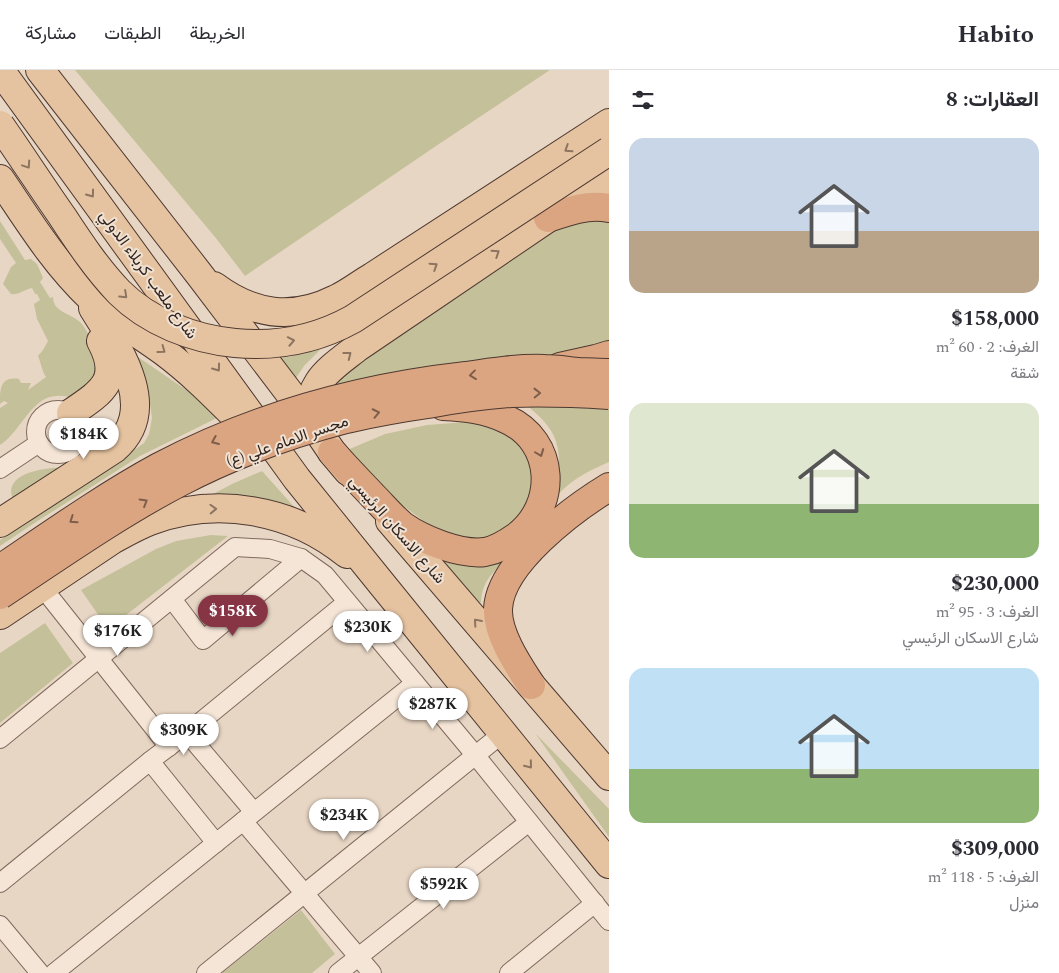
<!DOCTYPE html>
<html lang="ar">
<head>
<meta charset="utf-8">
<style>
	body { margin:0; font-family:Spectral,Vazirmatn,serif; background:#f7f7f7; color:#2b2b33; direction:rtl; height:100vh; display:flex; flex-direction:column; font-size:19px; white-space:nowrap }
	* { box-sizing:border-box; margin:0 }
	p { font-size:16px; color:#7c7c81 }
	.icon { flex:none; width:28px; height:28px; fill:none; stroke:currentColor; stroke-width:2; stroke-linecap:round; stroke-linejoin:round }
	.map { position:relative; flex:1; overflow:hidden; direction:ltr }
	.details { display:flex; flex-direction:column; background:#fff; width:450px }
	.details>* { flex:none }
	.price { position:absolute; translate:-50% -42px; padding:0 11px; border-radius:18px; background:#fff; color:#222; font-size:16px; line-height:32px; filter:drop-shadow(0 1px 2px #0008) }
	.price::after { content:''; position:absolute; left:50%; top:30px; width:15px; height:11px; margin-left:-8px; background:inherit; clip-path:polygon(0 0,100% 0,50% 100%) }
	.price.active { background:#873545; color:#fff }
	ul { padding:0; list-style:none }
	li { display:grid; align-content:center; gap:10px; height:265px; padding:0 20px }
	li span { display:grid; place-items:center; height:155px; border-radius:15px; color:#555 }
	li>.icon { margin-inline-start:auto }
	span .icon { width:90px; height:90px; fill:#fffc; stroke-width:1 }
	li b { font-size:21px }
	h2 { display:flex; justify-content:space-between; align-items:center; height:60px; padding:0 20px; font-size:21px }
	header { display:flex; align-items:center; gap:30px; box-sizing:border-box; height:70px; padding:0 25px; background:#fff; border-bottom:1px solid #e1e1e2 }
	header strong { font-size:24px }
	nav { display:flex; gap:28px; margin-inline-start:auto; font-size:18px }
	main { display:flex; flex:1; min-height:0 }
	.map>svg:first-child { display:block }
</style>
</head>
<body>
<header>
<strong>Habito</strong>
<nav><a>الخريطة</a><a>الطبقات</a><a>مشاركة</a></nav>
</header>
<main>
<section class="details">
<h2>العقارات: 8<svg class="icon" aria-label="filters" viewBox="0 0 24 24"><path d="M4 7h16M4 17h16"/><circle cx="9" cy="7" r="2"/><circle cx="15" cy="17" r="2"/></svg></h2>
<ul>
<li><span style="background:linear-gradient(#c9d6e8 60%,#b9a48a 0)"><svg class="icon" aria-label="home" viewBox="0 0 24 24"><path d="M3 11l9-7 9 7M6 9v11h12V9"/></svg></span><div><b>$158,000</b><p>الغرف: 2 · 60 m²</p><p>شقة</p></div></li>
<li><span style="background:linear-gradient(#dfe7d0 65%,#8fb573 0)"><svg class="icon" aria-label="home" viewBox="0 0 24 24"><path d="M3 11l9-7 9 7M6 9v11h12V9"/></svg></span><div><b>$230,000</b><p>الغرف: 3 · 95 m²</p><p>شارع الاسكان الرئيسي</p></div></li>
<li><span style="background:linear-gradient(#bfe0f5 65%,#8fb573 0)"><svg class="icon" aria-label="home" viewBox="0 0 24 24"><path d="M3 11l9-7 9 7M6 9v11h12V9"/></svg></span><div><b>$309,000</b><p>الغرف: 5 · 118 m²</p><p>منزل</p></div></li>
</ul>
</section>
<div class="map">
<svg width="609" height="903" viewBox="0 0 609 903">
	<rect width="100%" height="100%" fill="#e8d6c4"/>
	<g fill="#c4c19a">
		<path d="M75 0H550L436 76 245 206 215 167Z"/>
		<path d="M583 149 609 151V276L602 279 333 317 336 313 369 284 566 154Z"/>
		<path d="M0 151 25 190 31 189 37 194 43 208 40 212 50 228 53 227C53 243 72 243 81 253 84 256 102 285 103 290 105 294 103 301 103 306L72 328C33 315 25 359 0 375V338L8 333 4 331 0 334C0 319 0 306 19 309L21 313H31L28 320 46 307C42 301 41 293 38 286L43 280 48 271 37 249 34 234 40 230 37 224H35L32 218C23 220 19 225 11 224L3 214 11 197 16 193 0 169Z"/>
		<path d="M324 276 304 296 292 314 273 288 290 287Z"/>
		<path d="M138 287 223 345 140 386 36 452 0 476V470L100 404 144 373 149 364 152 348 148 319Z"/>
		<path d="M523 333 609 336V392C587 402 573 408 556 427 562 381 563 362 523 333Z"/>
		<path d="M467 352 488 354 519 372 531 394 534 410 531 430 509 460 476 472 447 465 429 455 387 424 345 381 385 364 427 355Z"/>
		<path d="M68 397 13 429C12 428 11 422 11 421 13 399 52 398 68 397Z"/>
		<path d="M262 401 305 449 200 431 232 414Z"/>
		<path d="M211 465 228 466 108 559 81 520 156 479 176 471Z"/>
		<path d="M436 484 466 493 504 492C490 505 482 513 481 533L441 499Z"/>
		<path d="M45 553 73 593 0 653V583Z"/>
		<path d="M535 663 609 739V767Z"/>
		<path d="M301 840 335 884 312 903H222Z"/>
	</g>
	<g fill="none" stroke-linecap="round" stroke-linejoin="round">
		<defs>
			<g id="minor">
				<circle cx="58" cy="362" r="22"/>
				<path d="M0 399 39 373"/>
				<path d="M42 517 169 677"/>
				<path d="M172 529 203 570 301 488"/>
				<path d="M187 663 254 742"/>
				<path d="M0 669 235 477 270 479 301 488 325 505 476 686 609 851"/>
				<path d="M150 691 216 773"/>
				<path d="M243 751 372 903"/>
				<path d="M0 813 150 691 187 663 347 532"/>
				<path d="M0 855 40 903"/>
				<path d="M54 903 415 613"/>
				<path d="M206 903 503 663"/>
				<path d="M338 903 529 752"/>
				<path d="M509 903 595 833"/>
			</g>
			<g id="primary">
				<path d="M0 0 297 409 377 508 609 794"/>
				<path d="M40 0 199 204 313 354 332 382 348 401"/>
				<path d="M0 109C28 150 54 193 90 227 112 248 138 263 163 281 190 301 213 324 236 347"/>
				<path d="M214 216C253 245 292 251 336 229 349 223 360 214 372 207L609 53"/>
				<path d="M71 343C102 322 122 310 101 271"/>
				<path d="M313 354C303 314 330 299 358 277L548 148 609 108"/>
				<path d="M390 451 609 706"/>
				<path d="M0 453 114 379C161 339 118 278 93 238"/>
				<path d="M0 545 112 470C125 463 137 456 150 451 217 426 292 439 347 484"/>
			</g>
			<g id="trunk">
				<path d="M548 148C568 141 587 134 609 138"/>
				<path d="M560 297 596 289 609 285"/>
				<path d="M332 382C345 397 359 411 373 426 383 436 392 447 403 456 423 470 460 485 485 482 497 480 506 474 516 467 558 436 556 371 506 349 486 339 465 337 443 336"/>
				<path d="M531 615C518 595 497 564 498 539 500 493 573 439 609 417"/>
			</g>
		</defs>
		<use href="#minor" stroke="#80695d" stroke-width="20"/>
		<use href="#primary" stroke="#4e3931" stroke-width="30"/>
		<use href="#trunk" stroke="#4e3931" stroke-width="30"/>
		<use href="#minor" stroke="#f4e5d6" stroke-width="18"/>
		<use href="#primary" stroke="#e6c3a0" stroke-width="28"/>
		<use href="#trunk" stroke="#daa580" stroke-width="28"/>
		<defs>
			<path id="primary-bridge" d="M0 55C21 85 41 116 62 146 79 172 97 199 119 222 149 252 193 269 235 273 276 277 317 269 353 249L609 81"/>
			<g id="trunk-bridge">
				<path d="M0 499C52 464 104 427 159 397 254 347 359 318 466 306 492 302 519 298 545 299 556 299 568 301 579 302 589 302 599 303 609 303"/>
				<path d="M0 525C59 486 117 445 180 412 232 385 288 364 346 349 373 343 400 338 428 334 455 329 483 325 511 323 543 322 576 323 609 325"/>
			</g>
		</defs>
		<use href="#primary-bridge" stroke="#4e3931" stroke-width="30" stroke-linecap="butt"/>
		<use href="#trunk-bridge" stroke="#4e3931" stroke-width="30" stroke-linecap="butt"/>
		<use href="#primary-bridge" stroke="#e6c3a0" stroke-width="28"/>
		<use href="#trunk-bridge" stroke="#daa580" stroke-width="28"/>
	</g>
	<defs><path id="oneway-chevron" d="M-2-3.5L2.5 0L-2 3.5" fill="none" stroke-width="1.6" stroke-linecap="round" stroke-linejoin="round" transform="scale(1.25)"/></defs>
	<g stroke="#8c7460">
		<use href="#oneway-chevron" transform="translate(568 79) rotate(147)"/>
		<use href="#oneway-chevron" transform="translate(27 95) rotate(56)"/>
		<use href="#oneway-chevron" transform="translate(91 124) rotate(54)"/>
		<use href="#oneway-chevron" transform="translate(496 183) rotate(-34)"/>
		<use href="#oneway-chevron" transform="translate(434 196) rotate(-33)"/>
		<use href="#oneway-chevron" transform="translate(124 225) rotate(43)"/>
		<use href="#oneway-chevron" transform="translate(291 271) rotate(-11)"/>
		<use href="#oneway-chevron" transform="translate(162 280) rotate(36)"/>
		<use href="#oneway-chevron" transform="translate(348 285) rotate(-38)"/>
		<use href="#oneway-chevron" transform="translate(217 298) rotate(54)"/>
		<use href="#oneway-chevron" transform="translate(213 439) rotate(-2)"/>
		<use href="#oneway-chevron" transform="translate(477 552) rotate(-131)"/>
		<use href="#oneway-chevron" transform="translate(529 695) rotate(51)"/>
	</g>
	<g stroke="#7e5e4b">
		<use href="#oneway-chevron" transform="translate(473 305) rotate(173)"/>
		<use href="#oneway-chevron" transform="translate(537 323) rotate(-1)"/>
		<use href="#oneway-chevron" transform="translate(376 343) rotate(-12)"/>
		<use href="#oneway-chevron" transform="translate(215 371) rotate(157)"/>
		<use href="#oneway-chevron" transform="translate(540 383) rotate(69)"/>
		<use href="#oneway-chevron" transform="translate(144 432) rotate(-31)"/>
		<use href="#oneway-chevron" transform="translate(73 450) rotate(146)"/>
	</g>
	<g text-anchor="middle" stroke-width="4" stroke-linejoin="round" paint-order="stroke">
		<g font-size="16" fill="#32241f" stroke="#f0e2d3">
			<text transform="translate(149 204) rotate(54)" y="6">شارع ملعب كربلاء الدولي</text>
			<text transform="translate(287 370) rotate(-19)" y="6">مجسر الامام علي (ع)</text>
			<text transform="translate(398 459) rotate(49)" y="6">شارع الاسكان الرئيسي</text>
		</g>
	</g>
</svg>
<b class="price" style="left:84px;top:390px">$184K</b>
<b class="price active" style="left:233px;top:567px">$158K</b>
<b class="price" style="left:368px;top:583px">$230K</b>
<b class="price" style="left:118px;top:587px">$176K</b>
<b class="price" style="left:433px;top:660px">$287K</b>
<b class="price" style="left:184px;top:686px">$309K</b>
<b class="price" style="left:344px;top:771px">$234K</b>
<b class="price" style="left:444px;top:840px">$592K</b>
</div>
</main>
</body>
</html>
